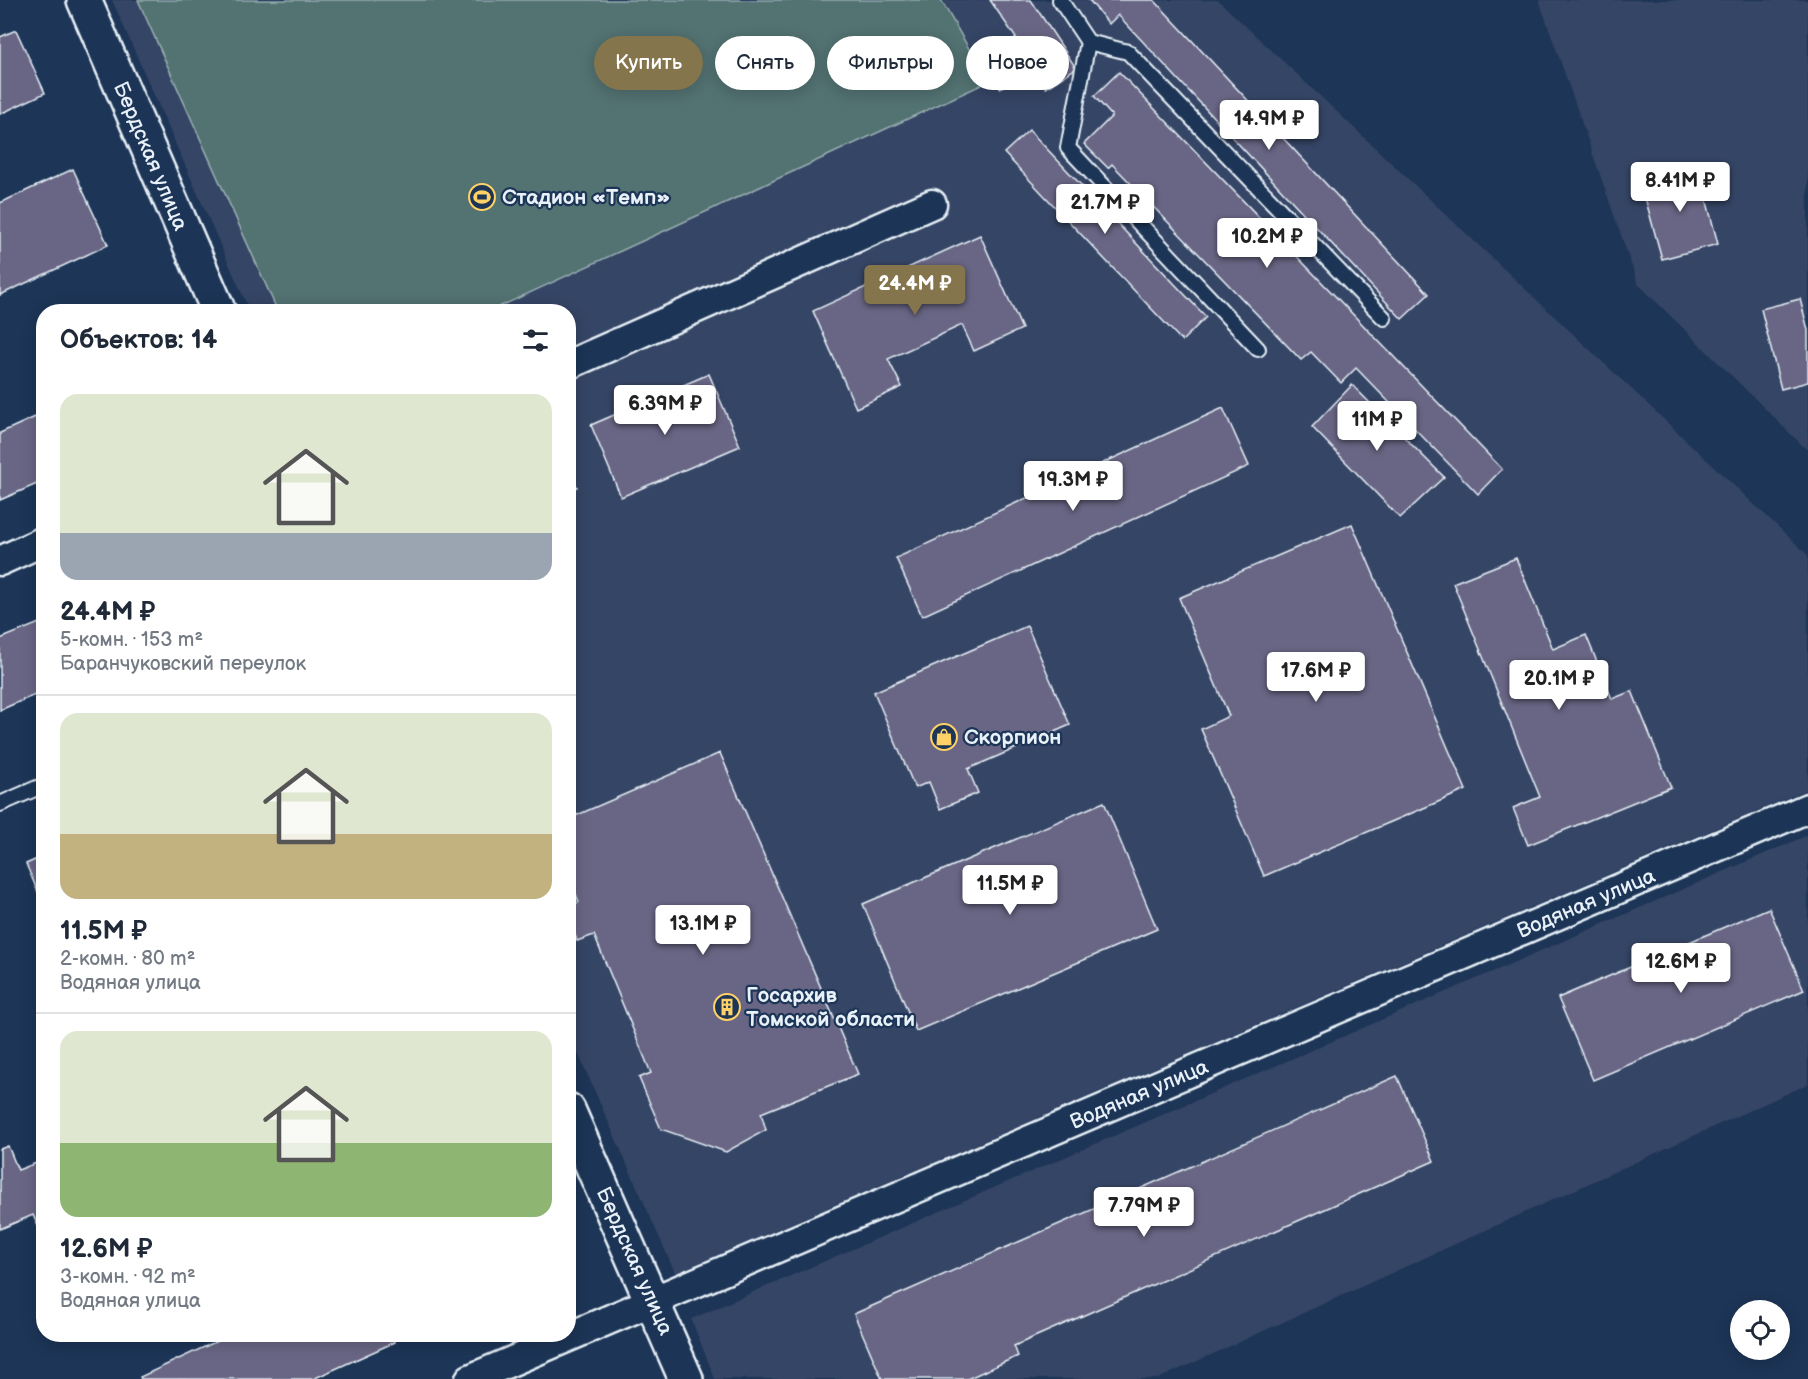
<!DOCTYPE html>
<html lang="ru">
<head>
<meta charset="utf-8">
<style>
	body { margin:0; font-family:"Balsamiq Sans",sans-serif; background:#f6f6f7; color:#1f2937; height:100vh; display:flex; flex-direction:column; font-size:22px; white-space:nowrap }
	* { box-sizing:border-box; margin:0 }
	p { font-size:20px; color:#747a83 }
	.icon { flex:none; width:33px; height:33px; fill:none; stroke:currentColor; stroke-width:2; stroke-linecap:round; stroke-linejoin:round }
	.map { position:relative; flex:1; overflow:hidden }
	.side { position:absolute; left:36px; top:304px; width:540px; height:1038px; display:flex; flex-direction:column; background:#fff; border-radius:24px; box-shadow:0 3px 15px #0003 }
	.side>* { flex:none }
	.top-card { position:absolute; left:594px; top:36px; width:570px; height:54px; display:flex; gap:12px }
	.fabs { position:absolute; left:1730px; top:1300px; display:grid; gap:12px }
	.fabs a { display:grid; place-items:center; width:60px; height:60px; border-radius:50%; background:#fff; box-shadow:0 3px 15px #0003; font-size:30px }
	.price { position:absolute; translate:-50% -51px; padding:0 14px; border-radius:6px; background:#fff; color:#222; font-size:20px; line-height:39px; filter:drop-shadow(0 2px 3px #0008) }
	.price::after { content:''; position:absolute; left:50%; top:36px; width:18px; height:14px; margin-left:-9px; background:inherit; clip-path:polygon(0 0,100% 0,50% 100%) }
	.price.active { background:#84754c; color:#fff }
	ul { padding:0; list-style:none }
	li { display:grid; align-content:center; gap:12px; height:318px; padding:0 24px }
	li+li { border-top:2px solid #e0e1e3 }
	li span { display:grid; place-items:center; height:186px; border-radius:18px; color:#555 }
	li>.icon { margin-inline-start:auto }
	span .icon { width:108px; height:108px; fill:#fffc; stroke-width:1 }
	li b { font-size:26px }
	h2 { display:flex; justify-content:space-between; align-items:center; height:72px; padding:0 24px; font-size:26px }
	.chip { padding:0 21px; border-radius:27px; background:#fff; box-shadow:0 3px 15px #0003; font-size:21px; line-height:54px }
	.chip.active { background:#84754c; color:#fff }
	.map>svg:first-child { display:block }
</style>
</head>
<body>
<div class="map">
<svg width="1808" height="1379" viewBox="0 0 1808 1379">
	<rect width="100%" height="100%" fill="#1d3557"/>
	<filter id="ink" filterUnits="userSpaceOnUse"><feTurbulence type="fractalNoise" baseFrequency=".0167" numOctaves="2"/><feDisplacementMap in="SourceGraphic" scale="12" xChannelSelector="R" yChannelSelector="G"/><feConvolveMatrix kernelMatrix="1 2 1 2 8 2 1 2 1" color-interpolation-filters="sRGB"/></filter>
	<g filter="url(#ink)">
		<g fill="#344465">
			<path d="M112 0H1218L1808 555V789L675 1273 569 1033 568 312H250Z"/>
			<path d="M1539 0H1808V451L1638 284Z"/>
			<path d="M1808 835V1084L1158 1379H715L691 1319Z"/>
		</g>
		<path fill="#527272" stroke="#9db2b5" stroke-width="1.5" d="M138 0H941L988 82 488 312H278Z"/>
		<g fill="#696685" stroke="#e8f1f8" stroke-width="1.5">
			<path d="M990 0H1031L1076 68 1046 88 1033 68 1000 88 984 63 1016 38Z"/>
			<path d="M1089 0H1154L1429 294 1402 319 1118 15 1109 24Z"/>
			<path d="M16 30 45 93 0 114V37Z"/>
			<path d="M1119 72 1502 469 1478 494 1356 368 1341 383 1311 352 1301 360 1112 164 1108 168 1084 144 1112 116 1094 96Z"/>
			<path d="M1029 130 1206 317 1182 341 1004 153Z"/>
			<path d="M1698 168 1718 244 1662 259 1641 183Z"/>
			<path d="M73 169 108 245 0 295V203Z"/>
			<path d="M980 235 1022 329 974 351 962 325 888 359 902 387 856 408 813 311Z"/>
			<path d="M1800 299 1808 330V382L1781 389 1761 309Z"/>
			<path d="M709 374 740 446 621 497 591 425Z"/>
			<path d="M1352 385 1444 477 1400 518 1312 427Z"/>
			<path d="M1223 408 1249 466 922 616 896 558Z"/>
			<path d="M44 413V481L0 500V433Z"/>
			<path d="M568 468 577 487 568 491Z"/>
			<path d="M1352 524 1466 790 1264 876 1201 729 1229 716 1179 598Z"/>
			<path d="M1516 558 1553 649 1586 635 1612 699 1632 691 1671 787 1528 845 1513 808 1540 797 1453 583Z"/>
			<path d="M44 621V691L0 710V639Z"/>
			<path d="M1027 626 1070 725 968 769 978 793 940 809 929 782 915 788 874 692Z"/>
			<path d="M720 753 858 1074 761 1113 766 1130 726 1152 661 1129 639 1078 651 1073 594 935 577 941 568 914V906L579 902 568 874V819Z"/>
			<path d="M1104 802 1157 929 916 1031 863 904Z"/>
			<path d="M44 856V906L26 864Z"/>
			<path d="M1769 908 1804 990 1593 1080 1558 998Z"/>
			<path d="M1397 1076 1434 1161 1014 1346 1018 1356 967 1379H882L854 1314Z"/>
			<path d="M8 1146 18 1170 44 1160V1239L33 1215 0 1229V1149Z"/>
			<path d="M230 1335H392L395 1342 313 1379H141L140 1377Z"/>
		</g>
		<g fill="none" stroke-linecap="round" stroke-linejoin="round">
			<defs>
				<g id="lane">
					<path d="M1060 0 1088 42 1128 52 1384 318"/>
					<path d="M1088 42 1068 148 1258 349"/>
					<path d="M0 804 44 785"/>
				</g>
				<g id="street">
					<path d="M568 365 932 204"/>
					<path d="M0 561 44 541"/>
					<path d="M470 1379 1808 808"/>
				</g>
				<g id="secondary">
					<path d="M84 0 219 312"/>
					<path d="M568 1110 686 1379"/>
				</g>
			</defs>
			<use href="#lane" stroke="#e8f1f8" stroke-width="18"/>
			<use href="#street" stroke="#e8f1f8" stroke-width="33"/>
			<use href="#secondary" stroke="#e8f1f8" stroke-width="38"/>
			<use href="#lane" stroke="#1d3557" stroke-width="14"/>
			<use href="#street" stroke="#1d3557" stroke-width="28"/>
			<use href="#secondary" stroke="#1d3557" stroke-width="33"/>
		</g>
	</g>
	<defs>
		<symbol id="stadium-ring" viewBox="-11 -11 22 22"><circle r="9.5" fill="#1d3557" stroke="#ffd166" stroke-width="1.5"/><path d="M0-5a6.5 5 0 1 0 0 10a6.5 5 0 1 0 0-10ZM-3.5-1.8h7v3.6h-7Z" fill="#ffd166"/></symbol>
		<symbol id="shop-ring" viewBox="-11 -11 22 22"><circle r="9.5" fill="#1d3557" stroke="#ffd166" stroke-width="1.5"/><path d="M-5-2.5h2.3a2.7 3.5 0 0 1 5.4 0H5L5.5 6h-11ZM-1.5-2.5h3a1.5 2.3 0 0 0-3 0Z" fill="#ffd166"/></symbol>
		<symbol id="building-ring" viewBox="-11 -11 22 22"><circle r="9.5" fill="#1d3557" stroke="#ffd166" stroke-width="1.5"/><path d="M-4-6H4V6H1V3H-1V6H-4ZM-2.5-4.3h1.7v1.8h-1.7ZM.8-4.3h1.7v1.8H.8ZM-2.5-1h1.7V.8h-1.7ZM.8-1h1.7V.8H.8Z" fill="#ffd166"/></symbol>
	</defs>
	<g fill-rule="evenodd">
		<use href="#stadium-ring" x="467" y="182" width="30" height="30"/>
		<use href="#shop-ring" x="929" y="722" width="30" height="30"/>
		<use href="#building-ring" x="712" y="992" width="30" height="30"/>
	</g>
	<g text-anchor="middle" stroke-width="4.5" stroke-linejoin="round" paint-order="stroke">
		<g font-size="21" fill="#e8f1f8" stroke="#1d3557">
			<text transform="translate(151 156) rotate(67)" y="7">Бердская улица</text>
			<text transform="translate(1586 903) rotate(-23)" y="7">Водяная улица</text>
			<text transform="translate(1139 1094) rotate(-23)" y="7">Водяная улица</text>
			<text transform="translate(635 1261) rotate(66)" y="7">Бердская улица</text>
		</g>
		<g font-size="21" font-weight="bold" fill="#e8f1f8" stroke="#1d3557" text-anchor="start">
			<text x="502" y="204">Стадион «Темп»</text>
			<text x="964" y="744">Скорпион</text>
			<text x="746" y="1002">Госархив<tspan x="746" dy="24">Томской области</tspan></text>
		</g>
	</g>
</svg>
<div class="fabs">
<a><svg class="icon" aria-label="locate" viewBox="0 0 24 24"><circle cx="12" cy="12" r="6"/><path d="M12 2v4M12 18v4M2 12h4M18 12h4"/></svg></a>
</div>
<b class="price" style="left:1269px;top:151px">14.9M ₽</b>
<b class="price" style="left:1680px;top:213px">8.41M ₽</b>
<b class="price" style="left:1105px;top:235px">21.7M ₽</b>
<b class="price" style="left:1267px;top:269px">10.2M ₽</b>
<b class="price active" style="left:915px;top:316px">24.4M ₽</b>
<b class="price" style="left:665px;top:436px">6.39M ₽</b>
<b class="price" style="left:1377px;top:452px">11M ₽</b>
<b class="price" style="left:1073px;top:512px">19.3M ₽</b>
<b class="price" style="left:1316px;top:703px">17.6M ₽</b>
<b class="price" style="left:1559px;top:711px">20.1M ₽</b>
<b class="price" style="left:1010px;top:916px">11.5M ₽</b>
<b class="price" style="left:703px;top:956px">13.1M ₽</b>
<b class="price" style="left:1681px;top:994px">12.6M ₽</b>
<b class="price" style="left:1144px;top:1238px">7.79M ₽</b>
<div class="top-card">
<a class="chip active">Купить</a>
<a class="chip">Снять</a>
<a class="chip">Фильтры</a>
<a class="chip">Новое</a>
</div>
<section class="side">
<h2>Объектов: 14<svg class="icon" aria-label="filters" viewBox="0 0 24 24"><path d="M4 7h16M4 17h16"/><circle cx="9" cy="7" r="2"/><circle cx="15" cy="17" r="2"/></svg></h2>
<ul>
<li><span style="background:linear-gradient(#dfe7d0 75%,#9aa5b1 0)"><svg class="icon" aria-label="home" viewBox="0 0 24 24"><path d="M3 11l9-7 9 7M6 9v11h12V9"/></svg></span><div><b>24.4M ₽</b><p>5-комн. · 153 m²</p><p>Баранчуковский переулок</p></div></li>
<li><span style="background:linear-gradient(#dfe7d0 65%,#c2b280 0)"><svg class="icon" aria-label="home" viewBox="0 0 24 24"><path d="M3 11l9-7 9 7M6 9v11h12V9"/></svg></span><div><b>11.5M ₽</b><p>2-комн. · 80 m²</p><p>Водяная улица</p></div></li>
<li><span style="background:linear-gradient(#dfe7d0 60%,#8fb573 0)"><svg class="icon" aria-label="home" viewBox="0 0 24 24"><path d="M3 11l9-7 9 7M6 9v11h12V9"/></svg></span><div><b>12.6M ₽</b><p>3-комн. · 92 m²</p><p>Водяная улица</p></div></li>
</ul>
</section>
</div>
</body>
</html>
